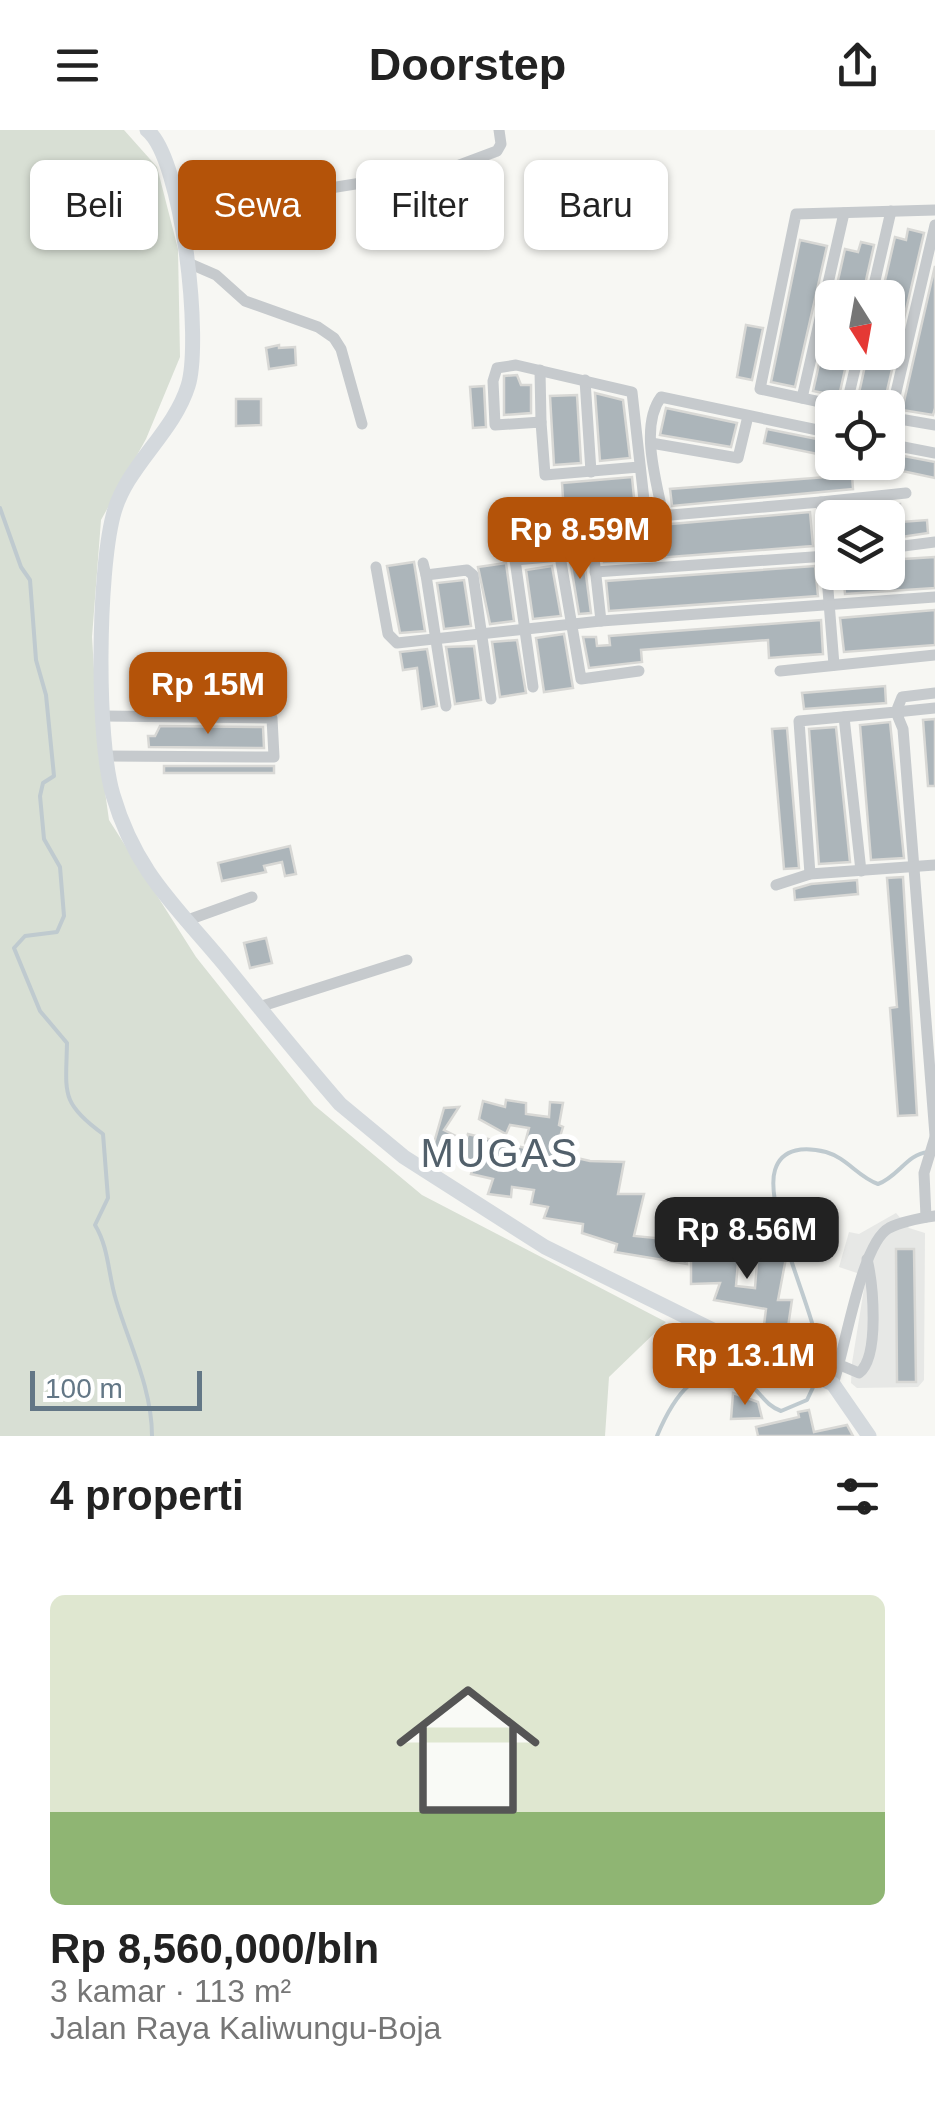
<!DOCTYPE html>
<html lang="id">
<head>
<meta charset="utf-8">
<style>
	body { margin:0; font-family:Arial,sans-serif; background:#f6f6f6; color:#222; height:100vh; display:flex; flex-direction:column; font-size:38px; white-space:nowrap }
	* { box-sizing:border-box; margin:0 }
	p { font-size:32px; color:#767676 }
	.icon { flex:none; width:55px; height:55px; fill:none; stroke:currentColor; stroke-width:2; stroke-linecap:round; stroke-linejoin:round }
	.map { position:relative; height:1306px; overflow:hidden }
	.drawer { display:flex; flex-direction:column; background:#fff; flex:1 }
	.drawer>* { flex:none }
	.banner { position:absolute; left:30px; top:30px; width:875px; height:90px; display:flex; gap:20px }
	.needle { width:65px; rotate:169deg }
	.fabs { position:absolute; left:815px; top:150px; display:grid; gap:20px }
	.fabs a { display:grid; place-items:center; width:90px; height:90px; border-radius:15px; background:#fff; box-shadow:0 2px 8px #0004; font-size:50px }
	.scale { position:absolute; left:30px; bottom:25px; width:172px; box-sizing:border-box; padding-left:10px; border:5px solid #637786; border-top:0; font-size:28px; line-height:35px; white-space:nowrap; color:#637786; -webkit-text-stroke:8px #fff; paint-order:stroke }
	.price { position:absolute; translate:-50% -85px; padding:0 22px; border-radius:20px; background:#b45309; color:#fff; font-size:32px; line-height:65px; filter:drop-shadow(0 2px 5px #0008) }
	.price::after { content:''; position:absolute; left:50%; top:60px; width:30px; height:22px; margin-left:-15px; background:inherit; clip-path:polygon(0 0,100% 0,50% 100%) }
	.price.current { background:#222; color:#fff }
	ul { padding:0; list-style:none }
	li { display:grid; align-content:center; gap:20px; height:530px; padding:0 50px }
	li+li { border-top:2px solid #e0e0e0 }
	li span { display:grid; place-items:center; height:310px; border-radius:15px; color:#555 }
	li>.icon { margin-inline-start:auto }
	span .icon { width:180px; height:180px; fill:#fffc; stroke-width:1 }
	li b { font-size:42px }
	h2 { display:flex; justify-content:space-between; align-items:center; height:120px; padding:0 50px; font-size:42px }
	.chip { padding:0 35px; border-radius:15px; background:#fff; box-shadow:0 2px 8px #0004; font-size:35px; line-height:90px }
	.chip.current { background:#b45309; color:#fff }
	header { display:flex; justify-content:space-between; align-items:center; height:130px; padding:0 50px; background:#fff; font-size:45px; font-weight:700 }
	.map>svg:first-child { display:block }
</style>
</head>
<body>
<header><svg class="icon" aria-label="menu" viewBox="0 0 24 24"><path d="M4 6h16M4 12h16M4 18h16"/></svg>Doorstep<svg class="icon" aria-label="share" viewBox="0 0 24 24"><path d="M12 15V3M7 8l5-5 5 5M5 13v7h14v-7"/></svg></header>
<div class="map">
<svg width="935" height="1306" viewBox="0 0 935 1306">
	<rect width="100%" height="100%" fill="#f7f7f3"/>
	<path fill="#e7e8e6" d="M896 1083 909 1098 925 1103 924 1250 918 1257 857 1258 851 1253 852 1233 866 1146 839 1137 849 1102 859 1104Z"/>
	<path fill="#d8dfd4" d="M0 0H124L157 37 178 119 180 227 146 309 101 390 92 507 99 619 109 690 196 827 314 975 422 1065 666 1192 609 1247 605 1306H0Z"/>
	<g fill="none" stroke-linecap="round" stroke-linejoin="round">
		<g stroke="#bfcacf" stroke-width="4">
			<path d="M0 378 21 437 30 450 36 530 46 565 54 646 43 653 40 666 44 709 60 737 64 786 57 802 25 806 14 818 40 881 67 913C66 963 60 973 103 1004L108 1068 95 1095C109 1118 108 1144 116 1170 129 1214 152 1258 152 1306"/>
			<path d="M818 1242C818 1232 819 1220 817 1211 809 1171 764 1075 775 1040 782 1017 806 1017 826 1022 847 1028 858 1047 878 1054 898 1047 907 1024 928 1022"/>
			<path d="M657 1306C672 1270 698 1225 745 1251 760 1260 764 1275 781 1281L807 1270 816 1251"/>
		</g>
	</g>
	<g fill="#acb5ba" stroke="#d8d8d5" stroke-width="2.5">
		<path d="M908 99 924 103 883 278 857 272 868 222H888V168H881L895 107 906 110Z"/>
		<path d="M800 110 827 116 795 257 771 252Z"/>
		<path d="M861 112 874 115 862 168H834L845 119 858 122Z"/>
		<path d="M935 136V278L933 285 902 280Z"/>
		<path d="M832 176V222H849L839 266 813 261Z"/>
		<path d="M746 195 763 198 752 250 737 247Z"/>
		<path d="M279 215V218L295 217 296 235 269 239 266 218Z"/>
		<path d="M517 245 521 255H531V283L504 285V246Z"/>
		<path d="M484 256 486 297 473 298 470 257Z"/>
		<path d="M595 263 623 270 630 328 600 331Z"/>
		<path d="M577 265 581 333 554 335 550 266Z"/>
		<path d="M236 269H261V295L236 296Z"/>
		<path d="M666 278 737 293 731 317 660 305Z"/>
		<path d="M767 299 832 312V327L764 313Z"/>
		<path d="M888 323 935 332V348L888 338Z"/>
		<path d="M852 345 853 359 672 376 670 359Z"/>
		<path d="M632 347 635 378 564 383 562 353Z"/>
		<path d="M900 374 901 392 927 390 928 403 888 409V388H832L831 380Z"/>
		<path d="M810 382 813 416 604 432 601 400Z"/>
		<path d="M583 422 591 483 579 484 569 424Z"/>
		<path d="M935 427V458L845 464 843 442H888V430Z"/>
		<path d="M414 432 425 501 400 503 387 436Z"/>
		<path d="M506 433 514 491 490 494 478 437Z"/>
		<path d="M552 436 561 486 533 489 526 440Z"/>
		<path d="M815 436 818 466 609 481 606 451Z"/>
		<path d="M464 450 471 496 444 499 437 453Z"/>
		<path d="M935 480V515L844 522 840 488Z"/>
		<path d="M821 490 823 524 794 526 769 528 768 510 641 520 642 532 589 538 583 507H596L597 516 610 515 609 506Z"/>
		<path d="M564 504 573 558 544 562 536 508Z"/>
		<path d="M517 510 526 563 500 567 492 512Z"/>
		<path d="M474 516 481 570 455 574 446 517Z"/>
		<path d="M427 519 437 576 422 579 417 538 403 540 400 522Z"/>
		<path d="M885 556 886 573 804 579 802 563Z"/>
		<path d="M153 569H263V579L153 577Z"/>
		<path d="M935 589V656H928L923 590Z"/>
		<path d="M890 592 904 728 871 730 860 595Z"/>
		<path d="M160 596 263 597 264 618 149 617 148 606H155Z"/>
		<path d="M836 597 850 732 819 734 809 599Z"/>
		<path d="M787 598 799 738 784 739 772 599Z"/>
		<rect x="164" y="636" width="110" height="7"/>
		<path d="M290 716 296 744 285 746 282 732 264 736 266 742 222 751 218 733Z"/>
		<path d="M903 747 917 985 898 986 890 878 897 877 887 748Z"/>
		<path d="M857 750 858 764 795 770 794 759 811 754Z"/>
		<path d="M266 808 272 833 250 838 244 813Z"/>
		<path d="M506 970 526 973V984L549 987 550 972 563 973 559 995 563 997 555 1023 590 1031 624 1032 618 1064H644L634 1106 665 1109 667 1097 688 1112 682 1114H686L687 1134 615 1122 617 1114 582 1103 583 1094 544 1088 548 1077 531 1074 534 1060 512 1057 511 1067 488 1064 493 1049 471 1044 474 1035 448 1030 432 1020 444 978 459 977 444 1000 466 1011 468 1004 529 1019 525 1013 529 998 510 995 506 1004 479 989 483 971 505 977Z"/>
		<path d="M757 1104 767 1106 766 1129 786 1128 778 1170H792L788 1197 764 1195 766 1179 714 1170 720 1153 691 1154V1130L723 1128 726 1116 738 1117 741 1132H738L736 1156 755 1158 757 1132H751Z"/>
		<path d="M896 1119H914L916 1252H897Z"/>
		<path d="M733 1263 758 1272 762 1288 731 1289Z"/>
		<path d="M809 1280 814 1302 847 1295 853 1306H758L756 1297 799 1287 798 1282Z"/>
	</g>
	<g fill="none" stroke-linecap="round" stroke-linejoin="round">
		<g stroke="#c6cacd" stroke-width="11">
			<path d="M180 80 248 83 324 59 449 39 497 21 501 14 499 0"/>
			<path d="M186 132 216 145 245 171 318 197 334 208 341 219 362 294"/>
			<path d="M871 168 891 81"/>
			<path d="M540 240 541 292"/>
			<path d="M585 250 591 342"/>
			<path d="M802 268 844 83"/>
			<path d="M846 277 859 222"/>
			<path d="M848 278 760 259 796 84 935 80"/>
			<path d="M888 287 935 295"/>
			<path d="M890 288 935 95"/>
			<path d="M651 313 738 328 748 286"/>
			<path d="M888 314 935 323"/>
			<path d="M639 337 545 345 541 292 495 295 493 251 497 238 516 235 632 262 646 388"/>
			<path d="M821 372 906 363"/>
			<path d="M663 386C657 352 639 297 661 267L832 303"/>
			<path d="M888 418 935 412"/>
			<path d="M423 433 426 445 467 440 473 445 491 569"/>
			<path d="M376 437 388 504 397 513 601 491 935 467"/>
			<path d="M595 442 827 426"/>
			<path d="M426 445 446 576"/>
			<path d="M601 491 590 392 821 372 834 535"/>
			<path d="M780 541 935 525"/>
			<path d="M533 557 515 430 560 426 581 549 639 541"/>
			<path d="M935 578 896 582 903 599 935 1005"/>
			<path d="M104 586 272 588 274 627 106 626"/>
			<path d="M844 587 861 741"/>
			<path d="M810 744 799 591 896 582 902 567 935 563"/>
			<path d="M776 755 810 744 935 735"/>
			<path d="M185 791 252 767"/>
			<path d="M259 877 407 830"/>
			<path d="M926 1087 924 1043 935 1007"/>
			<path d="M840 1235 859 1243C880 1227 873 1154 867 1129"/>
			<path d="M833 1254C845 1221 861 1113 889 1098 901 1092 921 1088 935 1086"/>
		</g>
		<path stroke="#d4d9dd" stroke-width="15" d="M147 0C183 29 202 212 188 256 173 304 125 337 113 386 98 445 96 608 113 665 136 743 176 776 224 834 262 881 300 928 340 974L404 1027 545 1117 733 1210 833 1254 869 1306"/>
	</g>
	<g text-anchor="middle" stroke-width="10" stroke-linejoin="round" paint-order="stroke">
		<g font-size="40" letter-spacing="2.5" fill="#52606b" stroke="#fff">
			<text x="500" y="1037">MUGAS</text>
		</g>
	</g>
</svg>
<div class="fabs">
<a><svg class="needle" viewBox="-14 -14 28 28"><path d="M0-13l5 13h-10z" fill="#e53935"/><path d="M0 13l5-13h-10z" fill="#767676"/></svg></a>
<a><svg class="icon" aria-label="locate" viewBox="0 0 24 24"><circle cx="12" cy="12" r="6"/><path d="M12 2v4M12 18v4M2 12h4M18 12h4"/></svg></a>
<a><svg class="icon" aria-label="layers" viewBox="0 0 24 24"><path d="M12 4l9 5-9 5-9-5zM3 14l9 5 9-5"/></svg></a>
</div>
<div class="scale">100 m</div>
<b class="price" style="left:580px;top:452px">Rp 8.59M</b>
<b class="price" style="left:208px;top:607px">Rp 15M</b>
<b class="price current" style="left:747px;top:1152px">Rp 8.56M</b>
<b class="price" style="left:745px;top:1278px">Rp 13.1M</b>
<div class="banner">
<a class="chip">Beli</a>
<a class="chip current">Sewa</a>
<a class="chip">Filter</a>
<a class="chip">Baru</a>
</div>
</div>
<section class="drawer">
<h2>4 properti<svg class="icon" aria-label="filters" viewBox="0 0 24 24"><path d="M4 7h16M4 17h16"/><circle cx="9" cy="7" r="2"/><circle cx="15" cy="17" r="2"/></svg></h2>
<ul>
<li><span style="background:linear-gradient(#dfe7d0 70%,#8fb573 0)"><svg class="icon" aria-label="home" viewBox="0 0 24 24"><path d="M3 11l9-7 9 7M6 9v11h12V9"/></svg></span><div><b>Rp 8,560,000/bln</b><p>3 kamar · 113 m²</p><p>Jalan Raya Kaliwungu-Boja</p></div></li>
</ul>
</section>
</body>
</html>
